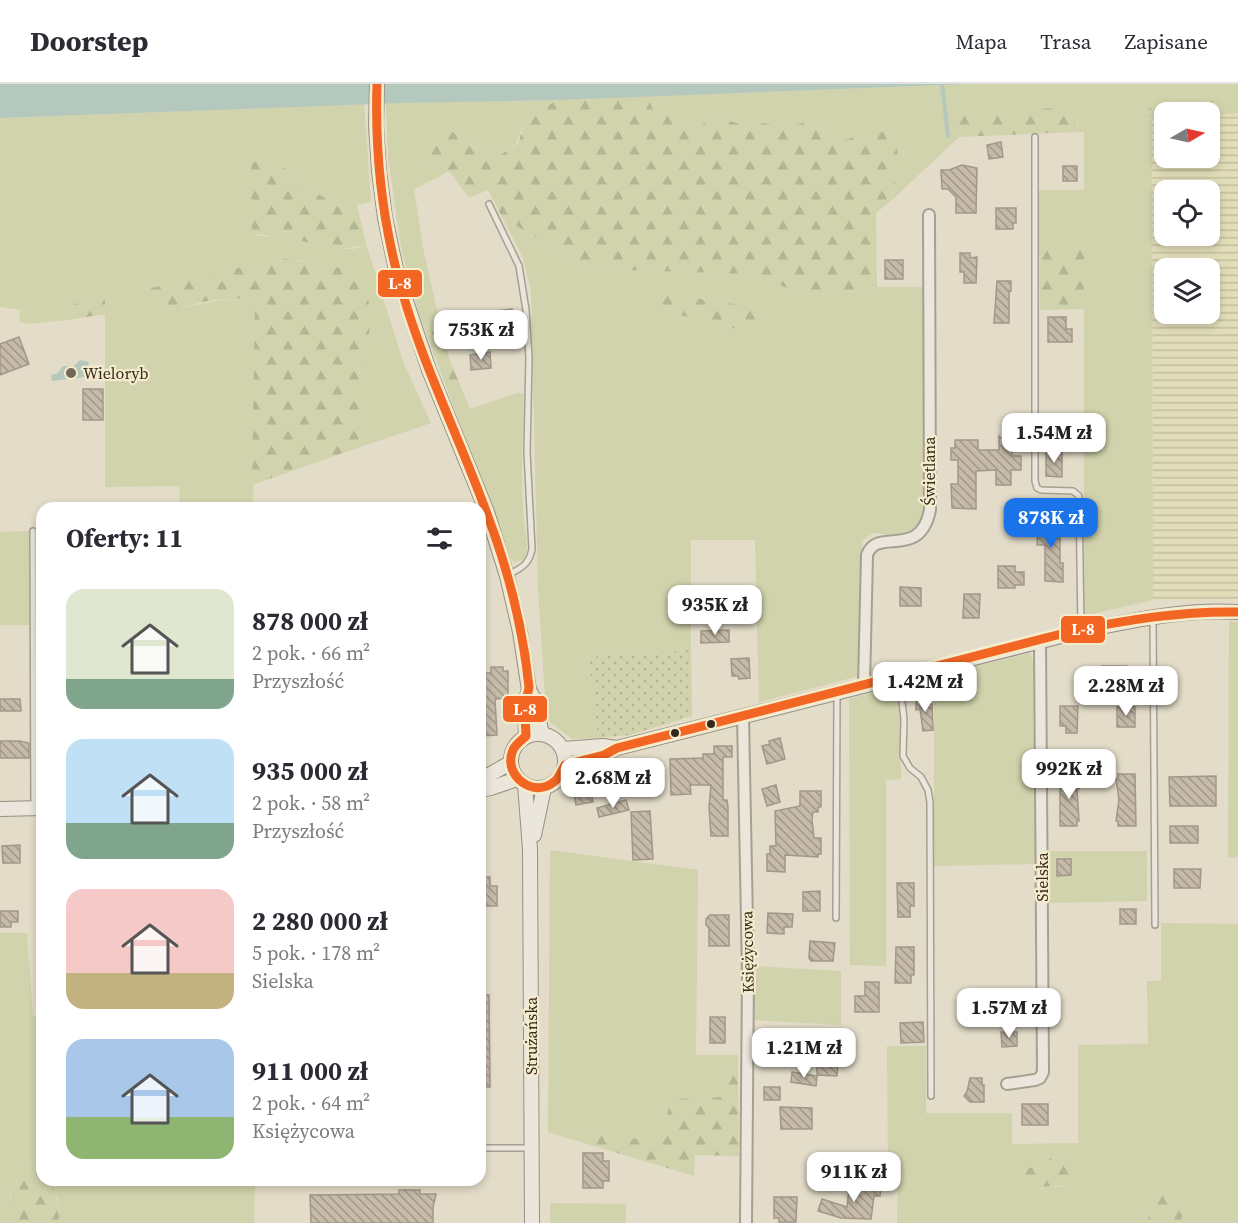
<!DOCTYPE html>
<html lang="pl">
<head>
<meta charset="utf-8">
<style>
	body { margin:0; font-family:"Source Serif 4",serif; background:#f7f7f7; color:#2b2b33; height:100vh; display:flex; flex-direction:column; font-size:22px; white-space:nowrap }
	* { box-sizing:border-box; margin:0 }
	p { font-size:20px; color:#7c7c81 }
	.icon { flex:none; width:33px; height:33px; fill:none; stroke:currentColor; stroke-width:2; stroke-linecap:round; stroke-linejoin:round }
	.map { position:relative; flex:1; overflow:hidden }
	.drawer { position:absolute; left:36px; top:418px; width:450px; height:684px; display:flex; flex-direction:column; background:#fff; border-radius:18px; box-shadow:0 3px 9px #0003 }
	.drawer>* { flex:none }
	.needle { width:39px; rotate:81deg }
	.fabs { position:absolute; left:1154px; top:18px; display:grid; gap:12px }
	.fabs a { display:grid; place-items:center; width:66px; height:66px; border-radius:12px; background:#fff; box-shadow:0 3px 9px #0003; font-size:30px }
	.price { position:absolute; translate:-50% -51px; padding:0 14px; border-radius:12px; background:#fff; color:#222; font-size:20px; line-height:39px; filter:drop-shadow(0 2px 3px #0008) }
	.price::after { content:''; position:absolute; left:50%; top:36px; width:18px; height:14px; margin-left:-9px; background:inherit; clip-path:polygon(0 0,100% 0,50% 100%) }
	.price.on { background:#1a73e8; color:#fff }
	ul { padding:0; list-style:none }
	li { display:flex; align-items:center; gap:18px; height:150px; padding:0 30px }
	li span { display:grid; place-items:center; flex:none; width:168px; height:120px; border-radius:18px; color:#555 }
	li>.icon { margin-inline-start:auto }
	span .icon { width:72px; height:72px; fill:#fffc; stroke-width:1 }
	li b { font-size:26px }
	h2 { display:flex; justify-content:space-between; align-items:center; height:72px; padding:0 30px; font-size:26px }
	header { display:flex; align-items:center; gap:36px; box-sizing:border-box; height:84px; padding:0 30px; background:#fff; border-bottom:2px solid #e1e1e2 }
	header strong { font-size:28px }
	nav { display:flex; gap:33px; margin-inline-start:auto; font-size:21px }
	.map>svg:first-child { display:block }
</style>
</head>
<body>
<header>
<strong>Doorstep</strong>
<nav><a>Mapa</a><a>Trasa</a><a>Zapisane</a></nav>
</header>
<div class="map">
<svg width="1238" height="1139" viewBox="0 0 1238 1139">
	<defs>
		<pattern id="farmland-rules" width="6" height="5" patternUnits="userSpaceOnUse" patternTransform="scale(1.5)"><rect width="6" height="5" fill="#e2ddb9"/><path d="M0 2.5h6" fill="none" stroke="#c2be9e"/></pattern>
		<pattern id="forest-firs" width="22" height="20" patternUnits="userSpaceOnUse" patternTransform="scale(1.5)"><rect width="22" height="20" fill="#d0d3ab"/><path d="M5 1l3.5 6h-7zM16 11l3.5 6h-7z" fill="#b3b593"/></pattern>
		<pattern id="park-dots" width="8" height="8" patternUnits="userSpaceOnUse" patternTransform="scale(1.5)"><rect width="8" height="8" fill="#d0d3ab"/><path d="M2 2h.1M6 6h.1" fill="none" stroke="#b3b593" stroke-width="1.8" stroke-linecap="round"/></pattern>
		<pattern id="building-back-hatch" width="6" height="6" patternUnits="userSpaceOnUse" patternTransform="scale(1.5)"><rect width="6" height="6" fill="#c6baa9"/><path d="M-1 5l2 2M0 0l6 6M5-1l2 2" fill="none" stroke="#a29789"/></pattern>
	</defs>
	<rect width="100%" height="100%" fill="#e2dcc8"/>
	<path fill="url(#farmland-rules)" fill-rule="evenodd" d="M1238 29V515L1153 516 1152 36 1164 35V74H1209V32ZM1164 106H1209V152H1164ZM1164 184H1209V230H1164Z"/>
	<g fill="#d0d3ab" fill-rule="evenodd">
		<path d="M969 0H1238V17L1147 25 1140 28 1139 36H1152L1153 516 1084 532V166H1039V106H1084V48H1077L1078 38 957 31 959 53 892 116 898 81 895 56C872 36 856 63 835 55 827 52 822 44 816 39L805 38 792 42 773 41 760 38 736 39 717 33 709 35 701 42 689 48C680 44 681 38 674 33 669 28 660 28 653 26L648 12Z"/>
		<path d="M559 16C551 20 539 23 533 30 512 50 527 62 492 75L484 73C472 50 444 57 423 59L433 83 440 92 414 105 423 164 436 222 429 225 461 328 517 309 524 310C523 352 520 393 524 435 525 447 530 465 523 476L515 478 511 475 420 233 402 168 397 136 388 72 386 19Z"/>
		<path d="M364 20 371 118 357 121 336 120 295 97 288 87 252 78V151L276 153C294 135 329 166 352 165 356 165 362 162 366 160L404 280 431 339 363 362 367 266 370 242 369 219 346 185 324 183 299 176 179 226C204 218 228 214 255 215L253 424H180L179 402 105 403V216L73 220 74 235 30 240 19 238 20 226 0 223V34Z"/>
		<path d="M502 133 559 168 581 179 623 186 752 190 798 208 831 211 877 203H923L924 427C918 456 897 451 873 449L862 457 859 592 759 618 755 456H691V566L589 573 598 654 572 655 550 638 546 629 538 503 531 207 523 173Z"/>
		<path d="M29 447V541H0V448Z"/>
		<path d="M1229 537 1238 538V773L1228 774Z"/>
		<path d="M1030 569 1033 576 1035 780 934 782V593Z"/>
		<path d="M895 603 899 605 900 608 901 695 886 696V882L850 881 849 615Z"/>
		<path d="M550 766 698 786 696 971H738V985L726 990 727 1013 663 1059 579 1048 574 1056 548 1048Z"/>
		<path d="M1049 767H1147V817L1049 819Z"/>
		<path d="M1161 839 1238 840V1139H1181L1183 1121 1149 1129 1148 1139H897L898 1084H888L887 962H926V1029H1012V1060L1078 1059V961L1148 960 1147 897H1161ZM1051 1074H1060L1061 1103 1047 1102 1040 1106 1041 1080Z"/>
		<path d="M0 849H27L33 931 42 937V1015L40 1016 39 1028 42 1029V1085L30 1080 9 1108 15 1132 14 1139H0Z"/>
		<path d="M753 882 841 887V941L754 936Z"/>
		<path d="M50 1097H255L254 1139H59L58 1116Z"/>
		<path d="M550 1119 626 1120V1139H550Z"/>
	</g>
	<g fill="url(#forest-firs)">
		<path d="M648 12 653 26C660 27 669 28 674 32 681 38 680 44 689 48L701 42 708 35 717 33 736 39 760 38 773 41 792 42 805 38 816 39C822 44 829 55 838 56 849 57 859 50 869 48 912 39 895 94 892 116L876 129 877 203 831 211 798 208 751 190 623 186 581 179 559 168 502 133 488 106 469 114 449 87 440 92 433 83 422 58 445 47 453 48C462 60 477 59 484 73L492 75 513 64 519 57 524 40 534 28 559 16Z"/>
		<path d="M1238 17V29L1209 32V28H1164V35L1139 36 1140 28C1170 16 1206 16 1238 17Z"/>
		<path d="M1054 24C1065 25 1070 26 1077 34V48L959 53 956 31Z"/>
		<path d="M277 77 288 87 295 97 336 120 357 121 366 160C346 168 322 162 302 157 295 145 286 143 276 153L261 150 252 152 251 78Z"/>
		<path d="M1039 166H1084V225L1040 226Z"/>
		<path d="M281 174 346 185 356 193 364 203 369 219 370 242 367 266 363 362 252 401 255 215C239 214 223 215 208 217 182 222 171 232 146 213L147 205Z"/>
		<path d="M642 206 753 223 755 235 745 247 676 230 652 221Z"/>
		<path d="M105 216V230L74 235 73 220Z"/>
		<path d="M436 222 449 274 470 325 461 328 427 237 426 228Z"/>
		<path d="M738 985 739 1072 695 1071 694 1092 574 1056 579 1048 663 1058 670 1015 727 1013 724 993 726 990Z"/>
		<path d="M1051 1074C1061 1074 1065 1076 1071 1084 1071 1105 1065 1101 1049 1102 1044 1102 1039 1106 1034 1108L1028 1106 1020 1096 1028 1085Z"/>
		<path d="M30 1080 42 1085V1096L50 1097C57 1111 59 1123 59 1139H14L9 1097 16 1087Z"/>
		<path d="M1167 1109 1176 1111 1183 1121 1181 1139H1148C1149 1124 1153 1114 1167 1109Z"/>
	</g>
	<path fill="url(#park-dots)" d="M691 566 692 632 630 651 598 654 589 573Z"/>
	<g fill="#b5c8bd">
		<path d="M0 0H969L559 16 401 19 0 34Z"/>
		<path d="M80 276 89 278 85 293 52 297 51 291 58 289 63 282H74Z"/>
	</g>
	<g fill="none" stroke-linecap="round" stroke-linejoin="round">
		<path stroke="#b5c8bd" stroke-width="4" d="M942 0 948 52"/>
	</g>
	<g fill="url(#building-back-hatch)" stroke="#a29889" stroke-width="1.5">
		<path d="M1001 58 1003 73 989 75 987 61Z"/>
		<path d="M962 81 977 84 976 129H956V113L948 105H942L941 86H949Z"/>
		<rect x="1063" y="82" width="14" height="15"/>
		<path d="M996 124H1016V139H1013V145H996Z"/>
		<path d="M960 169H970V174L977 173 976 199H964V188H960Z"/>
		<rect x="885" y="176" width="18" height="19"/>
		<path d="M997 197H1011V207H1009V239H994Z"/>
		<path d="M512 225 514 245 491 247 489 228Z"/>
		<path d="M1048 233H1066V245H1072V258H1048Z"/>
		<path d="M19 253 29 280 0 291V260Z"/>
		<path d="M490 268 491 284 471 286 470 271Z"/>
		<rect x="83" y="305" width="20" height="31"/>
		<path d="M999 352 1007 360H1012V372H1021V386H1011V401H996V386L976 387V425L952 424 951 400H958V376H951V364H955V356H978V366H999Z"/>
		<path d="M1046 367H1062V393L1046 392Z"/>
		<path d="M1038 437H1060V479H1063V498L1045 497V461H1037Z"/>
		<path d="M998 482H1015V488H1024V501H1015V504H998Z"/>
		<path d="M900 503 921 504V522H900Z"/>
		<path d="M964 510H980L979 534H963Z"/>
		<path d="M729 546V558L701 559V547Z"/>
		<path d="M749 574 750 594 739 595 738 592H732L731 575Z"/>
		<path d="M1102 582H1127V584H1139V601H1127V603H1103L1099 590 1102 587Z"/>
		<path d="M491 583H503V587H508V614L495 615 497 651 480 652V630H483V589H491Z"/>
		<path d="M927 613 928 620H932L933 646 923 647 920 625 916 626V614Z"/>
		<path d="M0 615H20L21 627H0Z"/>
		<path d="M1060 622H1078L1077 649H1066V642H1060Z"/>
		<rect x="1117" y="623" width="18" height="20"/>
		<path d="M780 654 785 675 767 680 762 662 770 660 769 657Z"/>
		<path d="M0 657H20L29 659V674H0Z"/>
		<path d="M714 662H732V673H723V716H727L728 723V752H711L709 723 711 701H690L691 710 671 711 670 675 703 674V670H714Z"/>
		<path d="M1060 690H1077V695H1079V705H1077L1079 737H1077V742H1060Z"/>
		<path d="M1118 690H1135L1136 742H1118V737H1116L1119 716 1116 695H1118Z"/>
		<path d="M1216 692V722H1170L1169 693Z"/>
		<path d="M776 701 780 718 767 722 762 705Z"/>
		<path d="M590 702 593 718 576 721 573 705Z"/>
		<path d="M800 707H821V723H818V728H813L812 735 814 754H821V770H818V773L785 771V788L767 787V770H770V762H776L775 727 800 722Z"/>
		<path d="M626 716 629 726 599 733 597 724Z"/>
		<path d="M650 727 653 775 633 776 631 728Z"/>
		<rect x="1170" y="742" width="28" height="17"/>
		<path d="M20 761V779H3L2 762Z"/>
		<path d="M1057 775H1071V791L1057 792Z"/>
		<path d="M1174 785H1201L1200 804H1174Z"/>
		<path d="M480 793H490V802H497V822H480Z"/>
		<path d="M897 799H914V822H910V833H898Z"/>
		<path d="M820 807V827H803V808Z"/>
		<rect x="1120" y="825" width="16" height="15"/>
		<path d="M0 827H18V838H11V843H0Z"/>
		<path d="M768 829 793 830 792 843H784V850L767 849Z"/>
		<path d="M710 831H729V862H709V844L706 841V835Z"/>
		<path d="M810 857 835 859 833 877H811L809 874Z"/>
		<path d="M896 863H914V891H911V899H895Z"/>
		<path d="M865 898H879V928H855V912H865Z"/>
		<path d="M480 911H489L490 1003H480Z"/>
		<rect x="710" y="933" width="15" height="26"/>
		<path d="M923 938 924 958 901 959 900 939Z"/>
		<path d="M1001 948H1017V962L1002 963Z"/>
		<path d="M817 974 838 975 837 992 817 991Z"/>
		<path d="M792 988 817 992 816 1002 791 998Z"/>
		<path d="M970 994H982V1001H984V1018H970L964 1012 967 1008Z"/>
		<rect x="764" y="1003" width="16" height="13"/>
		<rect x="1022" y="1020" width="26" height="21"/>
		<path d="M780 1023 812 1024V1045H781Z"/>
		<path d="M583 1069H603V1077H609V1097H603V1104H583Z"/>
		<path d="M856 1098 875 1099V1102L881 1103 880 1112H874L871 1135 841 1134 818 1127 822 1115 847 1123 849 1105H855Z"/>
		<path d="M399 1106H420V1110H436L433 1123V1139H311L310 1111 399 1110Z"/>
		<path d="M774 1113H797L796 1138H779V1134H774Z"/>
	</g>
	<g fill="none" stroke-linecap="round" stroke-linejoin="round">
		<defs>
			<g id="lane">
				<path d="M1035 53V397L1037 404 1041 406 1073 407 1079 412 1081 545"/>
				<path d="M489 120 519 182 526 226 529 274 527 368 532 465C529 481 521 484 508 491"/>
				<path d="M33 447 34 724"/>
				<path d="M1153 534 1155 841"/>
				<path d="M899 594 904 635 903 672 910 684 921 693 928 706 930 718 931 1012"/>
				<path d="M836 834 837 610"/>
				<path d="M480 1064H529"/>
			</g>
			<g id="street">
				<path d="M864 601 867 471C877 442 920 477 930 426L929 131"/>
				<path d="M743 632 748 890 746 1139"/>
				<path d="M1007 1000 1035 996 1040 994 1043 988 1040 557"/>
			</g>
			<g id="secondary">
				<path d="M377 0 376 42 379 87 385 134 397 190 429 286 487 428 507 492 520 548 529 606 534 615 542 650"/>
				<circle cx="538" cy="677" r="27"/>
				<path d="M526 652 525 618 529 606"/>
				<path d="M563 665 603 662 617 664"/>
				<path d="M565 681 604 671 617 664 1081 547C1134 536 1184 525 1238 528"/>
				<path d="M480 696 510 679"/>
				<path d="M525 701 530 765 532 1139"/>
				<path d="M480 706 491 704 517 695"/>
				<path d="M0 725 42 724"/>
				<path d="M534 751 544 704"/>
			</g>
		</defs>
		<use href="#lane" stroke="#a7a092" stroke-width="8"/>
		<use href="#street" stroke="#a7a092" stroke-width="14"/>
		<use href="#secondary" stroke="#979082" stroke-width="16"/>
		<use href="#lane" stroke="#eae6db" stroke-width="5"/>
		<use href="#street" stroke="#eae6db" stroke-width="10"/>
		<use href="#secondary" stroke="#eae6db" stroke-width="14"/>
		<defs>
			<path id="bus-1" d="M377 0C375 64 381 127 397 189 418 271 457 348 486 427 507 482 523 544 529 603 529 609 525 614 525 620 524 631 526 642 526 652 522 656 515 661 513 666 502 691 534 716 555 697 559 694 562 686 565 681L604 671 617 664 1069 548C1125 536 1180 527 1238 528"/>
		</defs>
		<use href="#bus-1" stroke="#f5ecce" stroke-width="14"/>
		<use href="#bus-1" stroke="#f26522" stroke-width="9"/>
	</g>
	<circle fill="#726858" stroke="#f5ecce" stroke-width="2" cx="71" cy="289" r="6"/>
	<g fill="#35291c" stroke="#f5ecce" stroke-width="2">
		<circle cx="711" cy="640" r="5"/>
		<circle cx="675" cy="649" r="5"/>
	</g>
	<g text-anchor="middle" stroke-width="4.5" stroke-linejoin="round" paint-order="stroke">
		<g font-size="16" fill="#35291c" stroke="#f5ecce" text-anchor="start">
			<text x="83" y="295">Wieloryb</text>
		</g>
		<g font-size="16" fill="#35291c" stroke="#f5ecce">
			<text transform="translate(929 387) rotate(-90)" y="6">Świetlana</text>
			<text transform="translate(1042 793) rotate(-90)" y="6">Sielska</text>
			<text transform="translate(747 868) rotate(-91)" y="6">Księżycowa</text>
			<text transform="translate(531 952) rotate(-90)" y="6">Strużańska</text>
		</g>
	</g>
	<g stroke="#f5ecce" stroke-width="2">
		<rect x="377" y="185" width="46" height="29" rx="6" fill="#f26522"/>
		<rect x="1060" y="531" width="46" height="29" rx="6" fill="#f26522"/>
		<rect x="502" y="611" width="46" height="28" rx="6" fill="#f26522"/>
	</g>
	<g font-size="16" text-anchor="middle" font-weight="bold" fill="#fff">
		<text x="400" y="205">L-8</text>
		<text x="1083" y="551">L-8</text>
		<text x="525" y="631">L-8</text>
	</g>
</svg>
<div class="fabs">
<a><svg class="needle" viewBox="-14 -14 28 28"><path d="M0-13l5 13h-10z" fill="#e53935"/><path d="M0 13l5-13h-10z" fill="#7c7c81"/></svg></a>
<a><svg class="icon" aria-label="locate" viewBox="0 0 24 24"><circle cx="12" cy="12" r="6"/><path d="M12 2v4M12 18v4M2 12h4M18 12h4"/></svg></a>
<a><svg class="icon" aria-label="layers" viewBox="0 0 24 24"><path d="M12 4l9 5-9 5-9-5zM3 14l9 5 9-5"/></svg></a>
</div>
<b class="price" style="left:481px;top:277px">753K zł</b>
<b class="price" style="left:1054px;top:380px">1.54M zł</b>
<b class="price on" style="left:1051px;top:465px">878K zł</b>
<b class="price" style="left:715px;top:552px">935K zł</b>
<b class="price" style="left:925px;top:629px">1.42M zł</b>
<b class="price" style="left:1126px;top:633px">2.28M zł</b>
<b class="price" style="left:1069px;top:716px">992K zł</b>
<b class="price" style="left:613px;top:725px">2.68M zł</b>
<b class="price" style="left:1009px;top:955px">1.57M zł</b>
<b class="price" style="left:804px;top:995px">1.21M zł</b>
<b class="price" style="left:854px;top:1119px">911K zł</b>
<section class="drawer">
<h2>Oferty: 11<svg class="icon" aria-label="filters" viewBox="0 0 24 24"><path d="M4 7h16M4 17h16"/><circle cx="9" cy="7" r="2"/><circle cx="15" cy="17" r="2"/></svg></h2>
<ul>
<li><span style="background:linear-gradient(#dfe7d0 75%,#7fa58c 0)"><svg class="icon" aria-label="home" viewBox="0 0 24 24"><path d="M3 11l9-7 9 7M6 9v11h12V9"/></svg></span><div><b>878 000 zł</b><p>2 pok. · 66 m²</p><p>Przyszłość</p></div></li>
<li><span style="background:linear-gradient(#bfe0f5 70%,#7fa58c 0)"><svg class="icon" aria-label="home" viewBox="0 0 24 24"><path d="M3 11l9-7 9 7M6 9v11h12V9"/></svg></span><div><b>935 000 zł</b><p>2 pok. · 58 m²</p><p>Przyszłość</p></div></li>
<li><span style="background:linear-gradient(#f6c9c9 70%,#c2b280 0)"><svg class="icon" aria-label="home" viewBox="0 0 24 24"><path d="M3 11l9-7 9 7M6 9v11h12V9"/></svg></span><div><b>2 280 000 zł</b><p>5 pok. · 178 m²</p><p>Sielska</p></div></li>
<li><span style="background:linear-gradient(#a9c7e8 65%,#8fb573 0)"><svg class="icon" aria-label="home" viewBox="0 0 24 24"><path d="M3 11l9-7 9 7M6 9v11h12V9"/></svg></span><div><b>911 000 zł</b><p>2 pok. · 64 m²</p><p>Księżycowa</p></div></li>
</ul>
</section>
</div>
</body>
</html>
